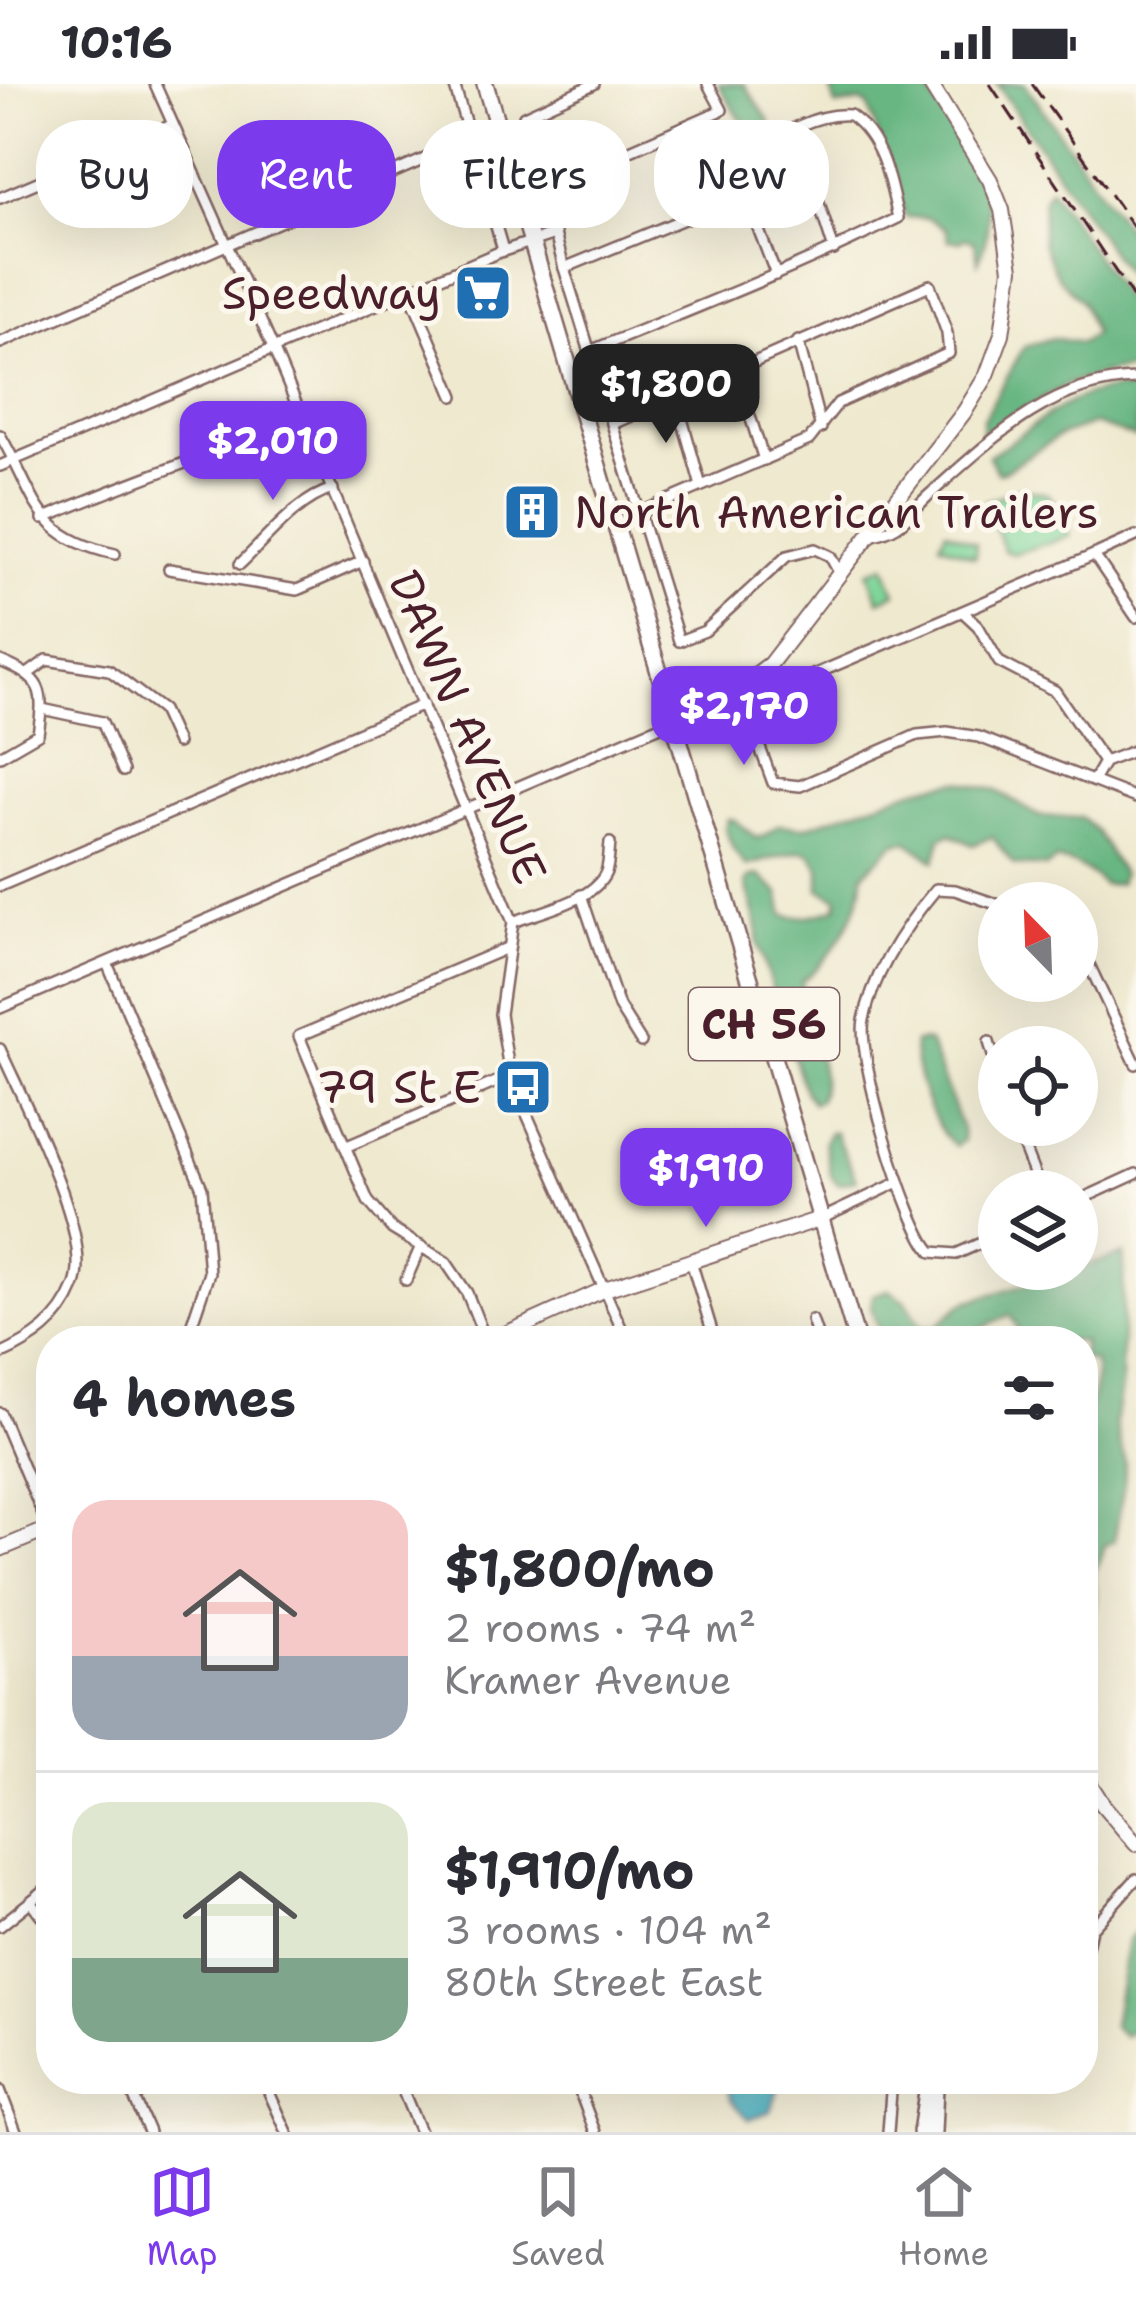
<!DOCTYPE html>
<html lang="en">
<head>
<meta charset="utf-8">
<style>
	body { margin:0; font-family:"Shantell Sans",sans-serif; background:#f2f2f3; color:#2b2b33; height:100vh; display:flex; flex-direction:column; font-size:45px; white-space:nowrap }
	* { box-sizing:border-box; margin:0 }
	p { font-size:39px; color:#7c7c81 }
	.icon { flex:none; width:66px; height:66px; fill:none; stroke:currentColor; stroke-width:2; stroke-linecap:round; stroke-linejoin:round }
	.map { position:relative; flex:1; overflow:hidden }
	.drawer { position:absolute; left:36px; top:1242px; width:1062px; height:768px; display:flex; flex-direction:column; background:#fff; border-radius:48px; box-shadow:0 12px 48px #0002 }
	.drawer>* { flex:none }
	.guide { position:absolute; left:36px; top:36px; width:1065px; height:108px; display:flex; gap:24px }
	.needle { width:78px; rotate:337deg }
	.buttons { position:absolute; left:978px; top:798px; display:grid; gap:24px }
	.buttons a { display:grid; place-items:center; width:120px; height:120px; border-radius:50%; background:#fff; box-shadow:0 12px 48px #0002; font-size:60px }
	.price { position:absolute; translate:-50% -102px; padding:0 27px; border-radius:24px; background:#7c3aed; color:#fff; font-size:39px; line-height:78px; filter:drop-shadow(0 3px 6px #0008) }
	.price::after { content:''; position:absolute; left:50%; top:72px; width:36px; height:27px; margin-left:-18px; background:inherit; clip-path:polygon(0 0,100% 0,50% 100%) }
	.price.selected { background:#222; color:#fff }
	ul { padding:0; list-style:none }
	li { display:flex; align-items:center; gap:36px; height:300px; padding:0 36px }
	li+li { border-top:3px solid #e1e1e2 }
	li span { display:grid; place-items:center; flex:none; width:336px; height:240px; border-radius:36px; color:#555 }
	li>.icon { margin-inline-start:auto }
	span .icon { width:144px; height:144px; fill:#fffc; stroke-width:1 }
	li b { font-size:51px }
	h2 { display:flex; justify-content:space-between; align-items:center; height:144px; padding:0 36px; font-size:51px }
	.pill { padding:0 42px; border-radius:48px; background:#fff; box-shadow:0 12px 48px #0002; font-size:42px; line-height:108px }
	.pill.selected { background:#7c3aed; color:#fff }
	.status { display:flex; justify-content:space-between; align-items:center; height:84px; padding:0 60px; background:#fff; direction:ltr }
	.status svg { height:33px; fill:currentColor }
	.menu { display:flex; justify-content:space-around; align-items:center; height:168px; border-top:3px solid #e1e1e2; background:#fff; font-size:33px; color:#7c7c81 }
	.menu a { display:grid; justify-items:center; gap:6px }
	.menu .selected { color:#7c3aed }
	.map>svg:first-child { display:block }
</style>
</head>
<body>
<div class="status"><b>10:16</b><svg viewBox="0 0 49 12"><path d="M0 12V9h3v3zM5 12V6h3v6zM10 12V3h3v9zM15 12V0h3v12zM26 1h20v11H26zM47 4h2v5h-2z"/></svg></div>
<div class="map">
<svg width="1136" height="2048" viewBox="0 0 1136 2048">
	<rect width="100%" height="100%" fill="#fbf7ec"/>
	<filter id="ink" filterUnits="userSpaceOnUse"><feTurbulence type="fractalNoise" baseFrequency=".00833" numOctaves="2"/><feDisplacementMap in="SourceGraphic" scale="24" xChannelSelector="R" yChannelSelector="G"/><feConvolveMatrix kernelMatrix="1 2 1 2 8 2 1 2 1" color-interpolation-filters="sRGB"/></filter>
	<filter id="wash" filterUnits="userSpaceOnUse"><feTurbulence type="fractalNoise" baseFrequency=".004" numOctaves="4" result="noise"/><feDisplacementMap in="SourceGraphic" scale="48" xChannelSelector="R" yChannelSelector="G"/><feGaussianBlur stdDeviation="2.7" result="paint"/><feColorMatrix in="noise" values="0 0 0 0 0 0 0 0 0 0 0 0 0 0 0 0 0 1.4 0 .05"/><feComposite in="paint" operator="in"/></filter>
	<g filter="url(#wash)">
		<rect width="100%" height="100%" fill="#efe9cf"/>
		<g fill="#7fd59a" stroke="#647a62" stroke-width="3">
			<path d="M1020 404 1048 410 1065 432 1070 452 1013 470 1004 467 986 417Z"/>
			<path d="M946 446 976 459 975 473 940 459Z"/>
			<path d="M885 481 896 509 879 516 868 488Z"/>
		</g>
		<g fill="#67b682" stroke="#586a56" stroke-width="3">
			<path d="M718 0H744L770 39 765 52 755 57Z"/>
			<path d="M829 0H923C958 52 1009 113 978 178L975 158 965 153 961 157 948 156 946 145 928 134 906 133 868 22 861 18 836 22Z"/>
			<path d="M997 0H1025L1136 158V205Z"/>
			<path d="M1050 104 1136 232V286L1113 287 1068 300 982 351 983 335 1024 263 1052 254 1081 259 1094 250 1082 218 1058 193 1042 159 1043 115Z"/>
			<path d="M1136 305V354L1094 340 1059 352 1006 386 998 389 988 372C1042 341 1068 302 1136 305Z"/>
			<path d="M959 697 995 706 1039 732 1081 734 1095 746 1122 790 1119 800 1103 801C1090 786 1075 779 1056 776L1047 783 1014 781 992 753 973 761 950 750 941 754 935 777 907 757 895 759 863 790C863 826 831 876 802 897V943C818 961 827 993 819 1016L813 1019 805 1009 758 860V843L746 800 749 794 759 791 779 809 784 831C799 836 823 830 837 823L838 814 820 805V784L810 769 800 767 746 782 733 765 725 744 728 735 735 736 756 754 767 751 779 741 805 743 922 703Z"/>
			<path d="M921 957 928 958 932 966 962 1045 963 1057 955 1062C932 1045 914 988 914 959Z"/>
			<path d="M830 1048H835C841 1065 851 1081 856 1096L838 1100 831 1092 824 1058Z"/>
			<path d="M1124 1170 1121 1303 1115 1339 1125 1379 1124 1401 1114 1457 1105 1461 1094 1490 1096 1518 1083 1568V1431L1089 1416C1083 1393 1078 1360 1084 1336 1090 1316 1101 1298 1093 1277L1083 1276V1257H1006L1018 1244 1010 1231 979 1246 982 1257H882L871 1223 873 1211 889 1206 906 1217 922 1243H935L963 1219Z"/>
			<path d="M1136 1848V1945L1124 1952 1113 1942 1127 1857Z"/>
		</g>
		<path fill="#41adc0" stroke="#466676" stroke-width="3" d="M722 1995H781V1996L771 2027 749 2035 732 2017Z"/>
	</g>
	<g filter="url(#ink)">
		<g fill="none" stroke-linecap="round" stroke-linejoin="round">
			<defs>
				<g id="street">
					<path d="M155 0 273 264 513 838 500 930 510 992 627 1257"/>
					<path d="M454 0 503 166"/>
					<path d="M594 0 524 32 564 184 679 557 705 547 787 472 815 465 830 472 840 490"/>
					<path d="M795 45 834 166"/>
					<path d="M543 104 722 26 708 0"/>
					<path d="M0 114 172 41"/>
					<path d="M564 184 745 110"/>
					<path d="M409 206 454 312"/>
					<path d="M798 257 821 344"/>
					<path d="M0 259 471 55"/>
					<path d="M590 267C693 225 798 184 898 134 890 98 883 54 850 31 809 27 767 61 734 81L776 191"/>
					<path d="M735 285 764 376"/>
					<path d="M675 310 701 402"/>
					<path d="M613 340 930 201 947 249 949 269 838 319 809 356 639 429"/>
					<path d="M0 351C38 415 33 452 115 470"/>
					<path d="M239 354 300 328"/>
					<path d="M0 382 497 169 555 150"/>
					<path d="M43 435C101 409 158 389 217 367"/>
					<path d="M870 452C905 444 904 434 929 411 990 357 1050 297 1136 295"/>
					<path d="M1136 452 1094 471 1136 533"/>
					<path d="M240 480C267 455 297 415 333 405"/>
					<path d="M169 485 297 506 363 477"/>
					<path d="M964 529 978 542 999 578 1055 607 1104 678"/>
					<path d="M0 577C43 595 45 605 38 650L0 672"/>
					<path d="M29 589 47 576 109 586 162 626 177 659"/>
					<path d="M738 604 773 699 800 702 917 651 947 648 979 653 1136 714"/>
					<path d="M745 620 1094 471"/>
					<path d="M42 625 102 638 123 687"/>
					<path d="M1093 697 1104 678 1136 666"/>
					<path d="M0 802 423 621"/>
					<path d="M581 811 619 923 641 958"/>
					<path d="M999 821 955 806 936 805C906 841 873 889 864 936 856 972 907 1141 932 1168L956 1170 999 1151"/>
					<path d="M513 838C539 828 594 817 606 788 609 780 609 767 610 759"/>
					<path d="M1077 855 1136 980"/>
					<path d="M107 879 202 1104 209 1189 186 1257"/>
					<path d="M0 924 672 637"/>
					<path d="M989 958 999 992"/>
					<path d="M0 965C22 1015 96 1154 74 1203 60 1238 33 1256 0 1271"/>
					<path d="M1015 1041 1041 1107"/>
					<path d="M345 1063 510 992"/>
					<path d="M1077 1117 1136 1090"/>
					<path d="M823 1134 899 1098"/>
					<path d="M691 1177 715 1257"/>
					<path d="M406 1196 421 1162"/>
					<path d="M812 1236 819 1257"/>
					<path d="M486 1257 467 1209 446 1178 392 1145 368 1117 299 952 507 864"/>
					<path d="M0 1329 49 1445"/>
					<path d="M31 1818 51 1844"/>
					<path d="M0 1842 51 1801"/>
					<path d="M1083 1881 1091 1845 1136 1795"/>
					<path d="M126 1995 149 2048"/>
					<path d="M263 1995 287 2048"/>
					<path d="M398 1995 420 2048"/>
					<path d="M575 1995 595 2048"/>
					<path d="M0 2006 16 2048"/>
					<path d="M134 2012 170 1995"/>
					<path d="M888 2048 892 1995"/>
				</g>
				<g id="secondary">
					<path d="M672 637 738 604 770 580 965 327 987 291 1002 250 1011 185 1002 126 990 96 930 0"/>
					<path d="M490 1257 605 1205 823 1134"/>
					<path d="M0 1465 51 1444"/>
					<path d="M1083 1689 1103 1721 1136 1760"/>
				</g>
				<g id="primary">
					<path d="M485 0 857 1257"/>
					<path d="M921 2048 929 1995"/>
					<path d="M933 2048 935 2003"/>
				</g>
			</defs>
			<use href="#street" stroke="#846664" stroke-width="14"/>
			<use href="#secondary" stroke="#846664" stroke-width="18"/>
			<use href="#primary" stroke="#846664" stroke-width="20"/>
			<use href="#street" stroke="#fff" stroke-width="9"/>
			<use href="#secondary" stroke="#fff" stroke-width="14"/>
			<use href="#primary" stroke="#fff" stroke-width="15"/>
			<g stroke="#4a1f2b" stroke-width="3" stroke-dasharray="18 9" stroke-linecap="butt">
				<path d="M990 0 1136 218"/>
				<path d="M1032 0 1136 147"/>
			</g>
		</g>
	</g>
	<defs>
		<symbol id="supermarket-square" viewBox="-11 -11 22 22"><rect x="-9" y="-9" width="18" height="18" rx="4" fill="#1f6fb2" stroke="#fbf7ec"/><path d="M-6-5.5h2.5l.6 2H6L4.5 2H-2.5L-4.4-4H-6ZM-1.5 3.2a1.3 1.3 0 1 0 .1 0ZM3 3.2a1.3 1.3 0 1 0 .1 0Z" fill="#fff"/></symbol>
		<symbol id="building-square" viewBox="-11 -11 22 22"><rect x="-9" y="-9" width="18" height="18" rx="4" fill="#1f6fb2" stroke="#fbf7ec"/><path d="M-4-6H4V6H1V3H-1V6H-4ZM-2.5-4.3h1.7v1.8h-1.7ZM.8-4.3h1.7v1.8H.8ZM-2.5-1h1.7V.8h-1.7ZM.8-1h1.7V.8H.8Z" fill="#fff"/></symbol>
		<symbol id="bus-square" viewBox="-11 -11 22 22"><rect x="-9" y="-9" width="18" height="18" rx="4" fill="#1f6fb2" stroke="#fbf7ec"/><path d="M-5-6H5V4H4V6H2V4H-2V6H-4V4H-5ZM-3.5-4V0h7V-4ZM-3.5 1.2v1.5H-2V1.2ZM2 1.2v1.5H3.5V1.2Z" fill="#fff"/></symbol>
	</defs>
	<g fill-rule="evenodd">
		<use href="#supermarket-square" x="450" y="176" width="66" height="66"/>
		<use href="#building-square" x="499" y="395" width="66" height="66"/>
		<use href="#bus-square" x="490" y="970" width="66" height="66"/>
	</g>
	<g text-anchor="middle" stroke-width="10" stroke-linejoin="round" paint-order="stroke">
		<rect fill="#fbf7ec" stroke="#7f6065" stroke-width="3" x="689" y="904" width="150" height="72" rx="9"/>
		<g font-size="42" font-weight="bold" fill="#4a1f2b">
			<text x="764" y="955">CH 56</text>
		</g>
		<g font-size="45" fill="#4a1f2b" stroke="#fbf7ec" text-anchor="end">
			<text x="441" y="225">Speedway</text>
			<text x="574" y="444" text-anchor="start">North American Trailers</text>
			<text x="481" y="1019">79 St E</text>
		</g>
		<g font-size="45" fill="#4a1f2b" stroke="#fbf7ec">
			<text transform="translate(468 643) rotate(67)" y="16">DAWN AVENUE</text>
		</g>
	</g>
</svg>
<div class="buttons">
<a><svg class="needle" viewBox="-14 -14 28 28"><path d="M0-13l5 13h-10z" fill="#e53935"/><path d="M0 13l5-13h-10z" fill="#7c7c81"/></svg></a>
<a><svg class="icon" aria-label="locate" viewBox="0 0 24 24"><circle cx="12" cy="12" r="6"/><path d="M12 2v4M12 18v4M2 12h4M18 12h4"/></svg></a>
<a><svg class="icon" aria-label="layers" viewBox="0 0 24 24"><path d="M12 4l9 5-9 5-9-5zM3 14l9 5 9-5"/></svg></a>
</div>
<b class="price selected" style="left:666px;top:362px">$1,800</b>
<b class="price" style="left:273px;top:419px">$2,010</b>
<b class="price" style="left:744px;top:684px">$2,170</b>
<b class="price" style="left:706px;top:1146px">$1,910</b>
<div class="guide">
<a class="pill">Buy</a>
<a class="pill selected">Rent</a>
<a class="pill">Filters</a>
<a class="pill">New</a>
</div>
<section class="drawer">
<h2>4 homes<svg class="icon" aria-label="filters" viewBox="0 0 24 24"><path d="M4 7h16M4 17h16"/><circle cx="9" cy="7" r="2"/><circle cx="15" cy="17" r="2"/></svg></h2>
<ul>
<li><span style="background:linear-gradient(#f6c9c9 65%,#9aa5b1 0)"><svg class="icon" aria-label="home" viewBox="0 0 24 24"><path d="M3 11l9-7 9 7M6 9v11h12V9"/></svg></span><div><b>$1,800/mo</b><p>2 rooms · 74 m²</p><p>Kramer Avenue</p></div></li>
<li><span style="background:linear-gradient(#dfe7d0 65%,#7fa58c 0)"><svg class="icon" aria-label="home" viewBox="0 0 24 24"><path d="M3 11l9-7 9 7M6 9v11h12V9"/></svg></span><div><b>$1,910/mo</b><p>3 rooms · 104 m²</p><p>80th Street East</p></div></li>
</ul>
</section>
</div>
<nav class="menu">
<a class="selected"><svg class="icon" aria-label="map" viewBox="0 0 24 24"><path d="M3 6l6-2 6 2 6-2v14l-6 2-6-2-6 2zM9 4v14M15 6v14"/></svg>Map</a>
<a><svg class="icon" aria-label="saved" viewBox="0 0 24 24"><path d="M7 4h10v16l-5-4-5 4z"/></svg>Saved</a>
<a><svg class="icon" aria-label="home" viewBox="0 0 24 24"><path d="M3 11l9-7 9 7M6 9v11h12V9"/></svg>Home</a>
</nav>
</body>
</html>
